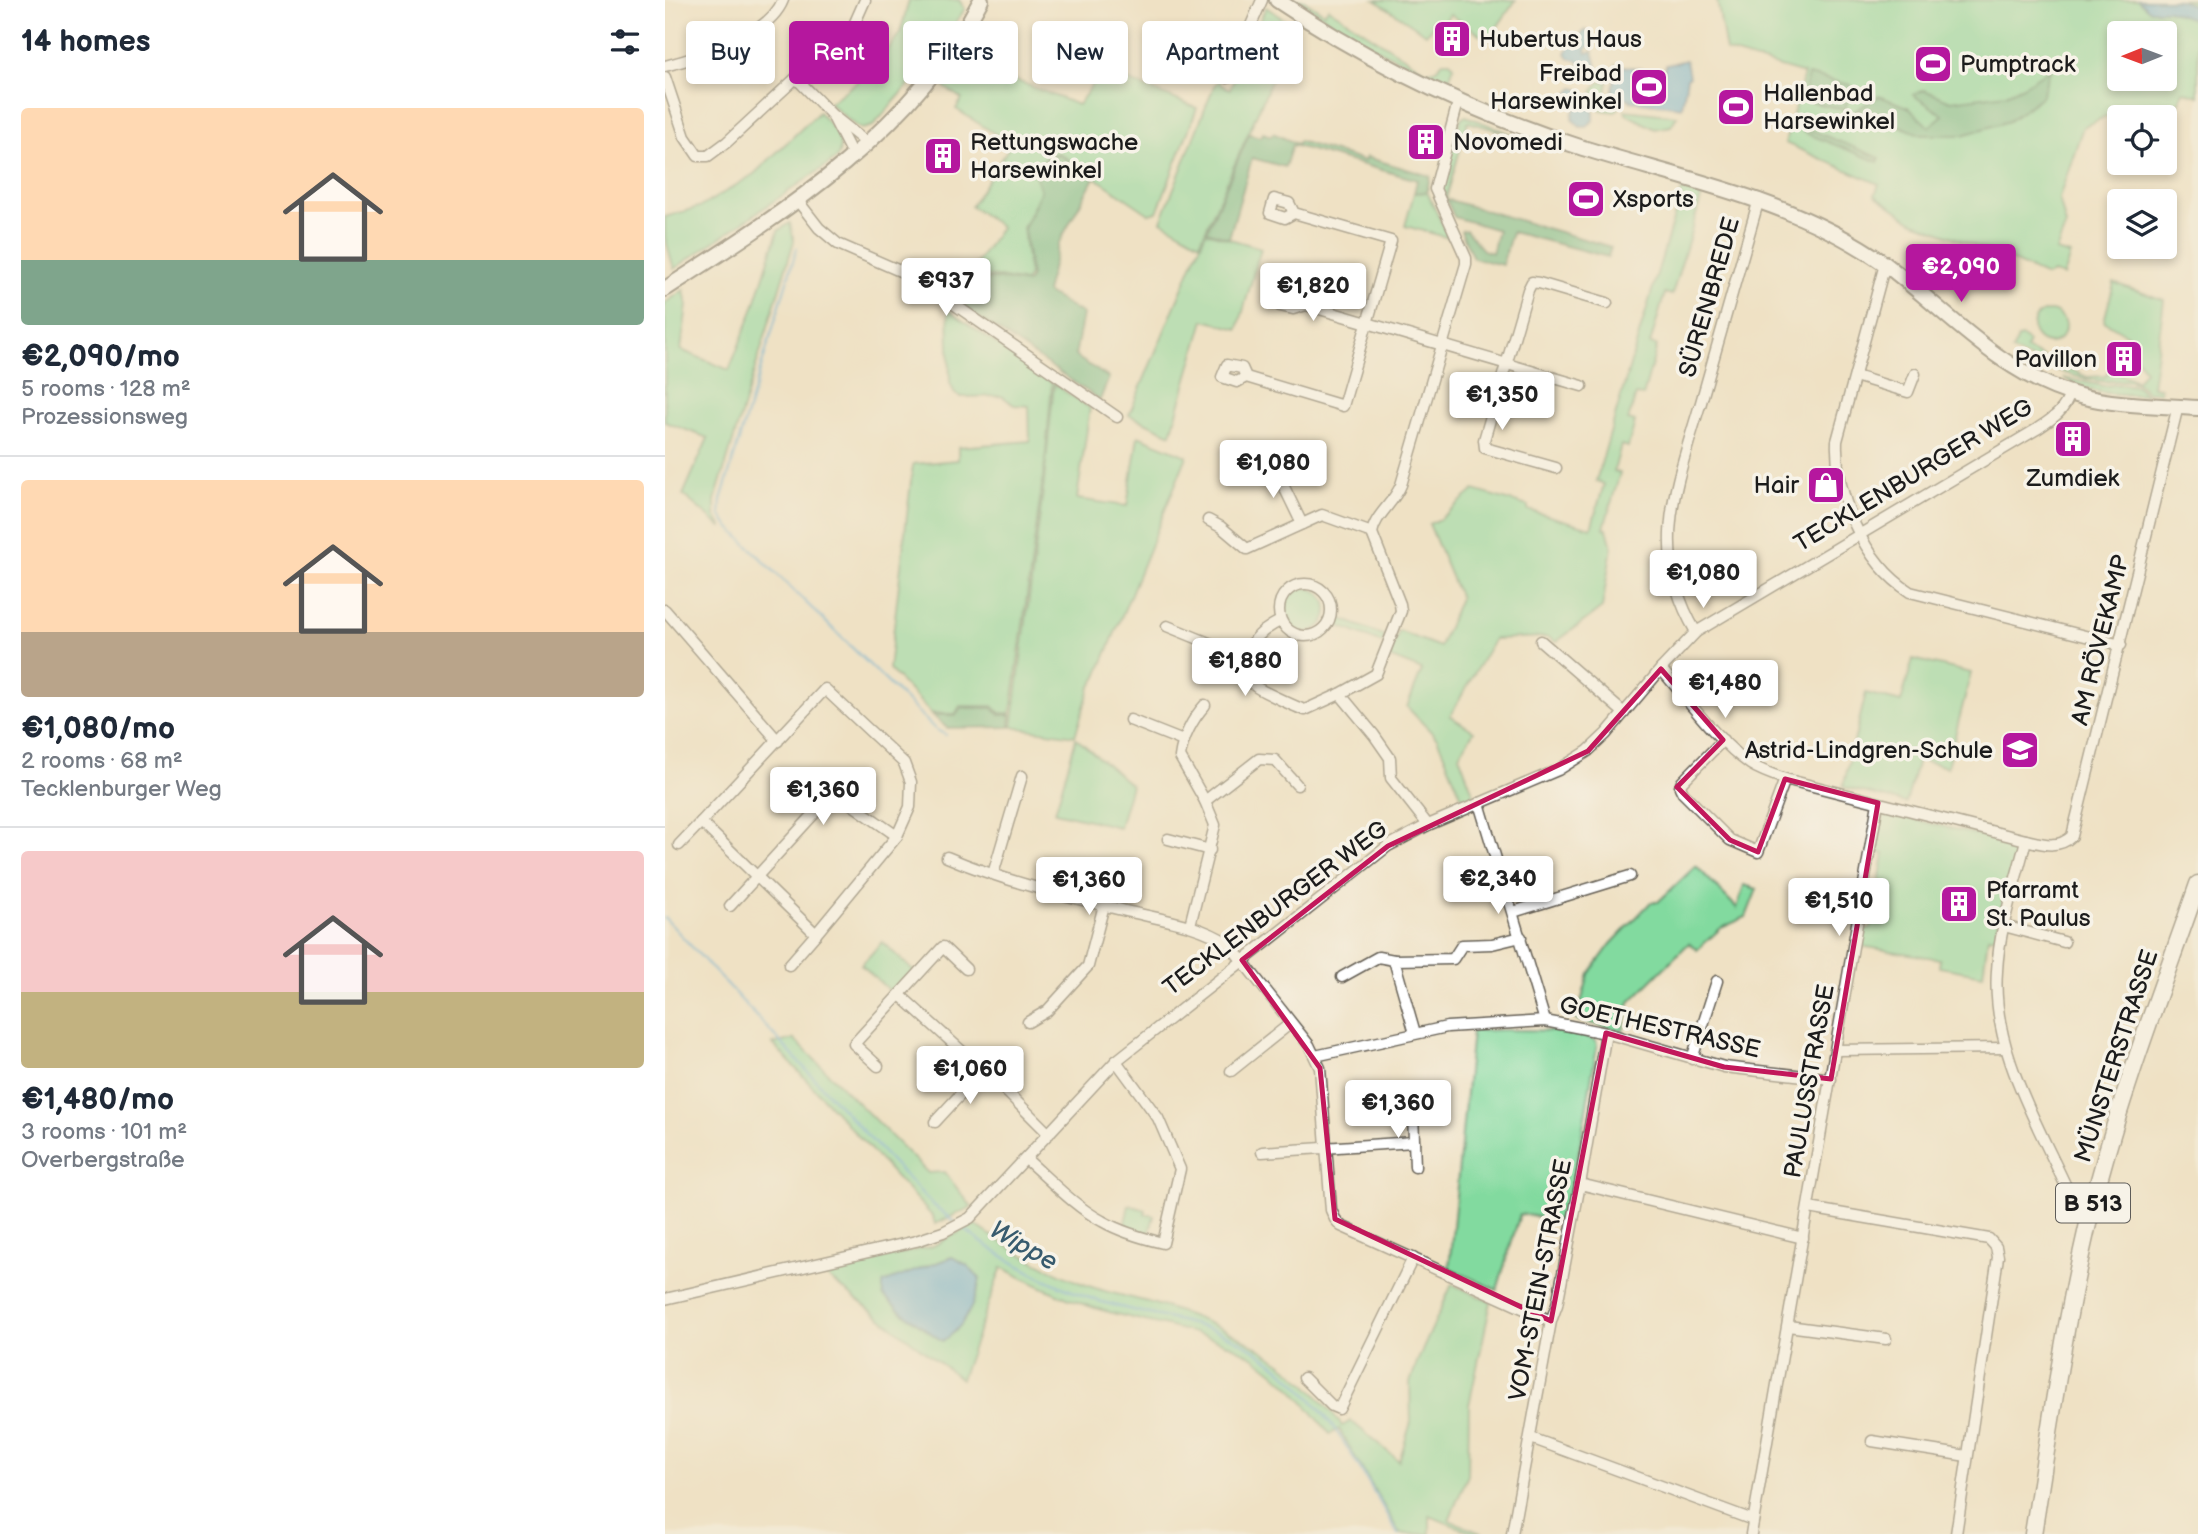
<!DOCTYPE html>
<html lang="en">
<head>
<meta charset="utf-8">
<style>
	body { margin:0; font-family:"Balsamiq Sans",sans-serif; background:#f6f6f7; color:#1f2937; height:100vh; display:flex; flex-direction:column; font-size:26px; white-space:nowrap }
	* { box-sizing:border-box; margin:0 }
	p { font-size:23px; color:#747a83 }
	.icon { flex:none; width:38px; height:38px; fill:none; stroke:currentColor; stroke-width:2; stroke-linecap:round; stroke-linejoin:round }
	.map { position:relative; flex:1; overflow:hidden }
	.drawer { display:flex; flex-direction:column; background:#fff; width:665px }
	.drawer>* { flex:none }
	.top-card { position:absolute; left:21px; top:21px; width:665px; height:63px; display:flex; gap:14px }
	.needle { width:46px; rotate:269deg }
	.tools { position:absolute; left:1442px; top:21px; display:grid; gap:14px }
	.tools a { display:grid; place-items:center; width:70px; height:70px; border-radius:7px; background:#fff; box-shadow:0 4px 10px #0003; font-size:35px }
	.price { position:absolute; translate:-50% -60px; padding:0 16px; border-radius:7px; background:#fff; color:#222; font-size:23px; line-height:46px; filter:drop-shadow(0 2px 4px #0008) }
	.price::after { content:''; position:absolute; left:50%; top:42px; width:21px; height:16px; margin-left:-10px; background:inherit; clip-path:polygon(0 0,100% 0,50% 100%) }
	.price.current { background:#b5179e; color:#fff }
	ul { padding:0; list-style:none }
	li { display:grid; align-content:center; gap:14px; height:371px; padding:0 21px }
	li+li { border-top:2px solid #e0e1e3 }
	li span { display:grid; place-items:center; height:217px; border-radius:7px; color:#555 }
	li>.icon { margin-inline-start:auto }
	span .icon { width:126px; height:126px; fill:#fffc; stroke-width:1 }
	li b { font-size:30px }
	h2 { display:flex; justify-content:space-between; align-items:center; height:84px; padding:0 21px; font-size:30px }
	.chip { padding:0 24px; border-radius:7px; background:#fff; box-shadow:0 4px 10px #0003; font-size:24px; line-height:63px }
	.chip.current { background:#b5179e; color:#fff }
	main { display:flex; flex:1; min-height:0 }
	.map>svg:first-child { display:block }
</style>
</head>
<body>
<main>
<section class="drawer">
<h2>14 homes<svg class="icon" aria-label="filters" viewBox="0 0 24 24"><path d="M4 7h16M4 17h16"/><circle cx="9" cy="7" r="2"/><circle cx="15" cy="17" r="2"/></svg></h2>
<ul>
<li><span style="background:linear-gradient(#ffd9b3 70%,#7fa58c 0)"><svg class="icon" aria-label="home" viewBox="0 0 24 24"><path d="M3 11l9-7 9 7M6 9v11h12V9"/></svg></span><div><b>€2,090/mo</b><p>5 rooms · 128 m²</p><p>Prozessionsweg</p></div></li>
<li><span style="background:linear-gradient(#ffd9b3 70%,#b9a48a 0)"><svg class="icon" aria-label="home" viewBox="0 0 24 24"><path d="M3 11l9-7 9 7M6 9v11h12V9"/></svg></span><div><b>€1,080/mo</b><p>2 rooms · 68 m²</p><p>Tecklenburger Weg</p></div></li>
<li><span style="background:linear-gradient(#f6c9c9 65%,#c2b280 0)"><svg class="icon" aria-label="home" viewBox="0 0 24 24"><path d="M3 11l9-7 9 7M6 9v11h12V9"/></svg></span><div><b>€1,480/mo</b><p>3 rooms · 101 m²</p><p>Overbergstraße</p></div></li>
</ul>
</section>
<div class="map">
<svg width="1533" height="1534" viewBox="0 0 1533 1534">
	<rect width="100%" height="100%" fill="#f7f3e8"/>
	<filter id="ink" filterUnits="userSpaceOnUse"><feTurbulence type="fractalNoise" baseFrequency=".0143" numOctaves="2"/><feDisplacementMap in="SourceGraphic" scale="14" xChannelSelector="R" yChannelSelector="G"/><feConvolveMatrix kernelMatrix="1 2 1 2 8 2 1 2 1" color-interpolation-filters="sRGB"/></filter>
	<filter id="wash" filterUnits="userSpaceOnUse"><feTurbulence type="fractalNoise" baseFrequency=".00686" numOctaves="4" result="noise"/><feDisplacementMap in="SourceGraphic" scale="28" xChannelSelector="R" yChannelSelector="G"/><feGaussianBlur stdDeviation="1.57" result="paint"/><feColorMatrix in="noise" values="0 0 0 0 0 0 0 0 0 0 0 0 0 0 0 0 0 1.4 0 .05"/><feComposite in="paint" operator="in"/></filter>
	<g filter="url(#wash)">
		<rect width="100%" height="100%" fill="#efe1c4"/>
		<g fill="#82da9f" stroke="#4f7b5e" stroke-width="2" fill-rule="evenodd">
			<path d="M244 0H294L300 9 258 69 208 126 197 129 192 127 164 103 209 69 235 33Z"/>
			<path d="M632 0H639L659 13 663 8 762 72 771 69 779 61H785L789 66 782 84 700 43Z"/>
			<path d="M710 0H851L823 40 785 14 774 30 768 26 761 34Z"/>
			<path d="M1052 0H1533V96L1518 91 1509 115 1501 112 1496 117H1469L1450 112 1418 127 1394 198 1401 225 1391 251 1405 255 1398 276 1388 273 1381 276 1339 257 1247 221 1210 195 1214 184 1120 143 1139 74 1061 51ZM1454 33H1500V79H1454Z"/>
			<path d="M601 7 630 27 535 243 496 221 549 86 554 80 556 85 565 89Z"/>
			<path d="M297 59 413 105 438 70 532 108 492 212 484 214 394 153 383 154 369 172 376 191 358 228 364 275 360 282 335 277 303 276 336 227 306 206 346 144 291 109 297 99 278 86Z"/>
			<path d="M943 81 940 102 952 105 954 108 950 112 936 110 927 101 929 88 935 82Z"/>
			<path d="M960 110 1012 116 1006 126 990 129 961 114Z"/>
			<path d="M154 112C166 126 183 141 171 159L9 269 0 237V217L37 206 89 174Z"/>
			<path d="M801 116 855 137 803 122 781 199 777 187 796 118Z"/>
			<path d="M1017 189 1037 195 1007 295 1000 293 985 344 992 346 978 396 971 395 963 420 970 422 963 447 956 445 949 471 955 473 939 528 942 529 947 547 937 608 891 642 883 637 829 639 785 716 809 731 794 755 809 795 798 800 772 738 742 707 757 670 724 657 734 631 775 647 795 598 764 524 775 519 809 490 863 506V510L926 528 939 484 931 481Z"/>
			<path d="M762 192 784 238 740 226 749 193Z"/>
			<path d="M125 223 129 241 50 500V515L57 528 18 495 43 438 0 422V303L19 290 22 305 16 350 64 370 88 310 113 231Z"/>
			<path d="M541 232 596 248 573 329 539 320 506 434 464 415Z"/>
			<path d="M1254 245 1308 264 1313 268 1315 278 1308 283 1302 282Z"/>
			<path d="M1449 283 1499 300 1487 387 1495 388V392H1482C1468 373 1453 384 1435 381 1418 379 1400 374 1385 367L1390 362 1422 377 1441 376 1444 369 1472 381 1480 370 1462 344V335L1439 321Z"/>
			<path d="M283 310 387 383 380 463 346 713H335L328 706H295L290 714 266 713 224 669 248 464 293 460V447L365 441 364 406 349 405 337 396 296 397 290 394 285 383Z"/>
			<circle cx="1384" cy="327" r="16"/>
			<path d="M1357 337 1364 342 1361 349 1380 358 1379 364 1347 351 1353 338Z"/>
			<path d="M1398 378 1439 386 1455 384 1472 386 1481 395C1454 395 1420 394 1398 378Z"/>
			<path d="M389 384 425 408 412 499 462 506 473 436 522 456 432 677 425 688 410 736 347 727 378 491Z"/>
			<circle cx="640" cy="610" r="22"/>
			<path d="M672 617 720 636 717 643 669 624Z"/>
			<path d="M1248 659 1306 673 1282 767 1253 760 1241 803 1178 787 1201 693 1236 702Z"/>
			<path d="M411 738 466 785 454 827 390 812Z"/>
			<path d="M1223 813 1347 843 1352 851 1330 938 1323 937 1318 975 1274 967 1275 959 1195 946 1198 932 1206 928 1219 854 1212 852 1217 820Z"/>
			<path d="M1031 866 1072 908 1079 885 1092 889 1081 917 1056 928 1032 950 1024 943 965 1002 958 1031 911 1020 924 974 946 944 986 902H993Z"/>
			<path d="M217 942 250 972 229 995 196 965Z"/>
			<path d="M835 1030C858 1030 912 1029 931 1041L932 1046 902 1221 855 1214 832 1290 784 1268 807 1031Z"/>
			<path d="M129 1039 263 1173 279 1172 307 1207 270 1224 268 1217 108 1044Z"/>
			<path d="M464 1205 481 1210 480 1214 489 1216 484 1235 459 1227Z"/>
			<path d="M309 1224C344 1248 377 1268 416 1283 438 1292 461 1296 483 1302 560 1324 630 1358 677 1426L686 1421 734 1461 746 1422 745 1383 752 1362 787 1284 826 1302 804 1405 803 1475 784 1520 818 1534H809L765 1516V1534H735L674 1429 665 1434C642 1406 620 1378 589 1358 547 1331 488 1325 440 1311 404 1301 370 1285 337 1267L296 1379 157 1273 268 1246ZM287 1257 315 1278 260 1267Z"/>
		</g>
		<g fill="#69ba86" stroke="#426b51" stroke-width="2">
			<path d="M1386 68 1376 97 1344 121 1298 135H1257L1215 118 1190 111 1214 96 1243 107 1264 127 1278 115 1248 95 1259 90 1286 101 1341 94 1360 85Z"/>
			<path d="M1143 75 1186 85 1180 110 1137 100Z"/>
			<path d="M1141 128 1215 158 1213 162 1138 132Z"/>
			<path d="M598 133 606 136 608 133 632 144 634 141 699 161 701 157 765 176 762 192 749 193 752 180 627 145 620 167 587 158 564 238 542 231 584 134 596 137Z"/>
			<path d="M394 154 429 178 394 243 381 292 418 314 410 356 444 378 435 400 274 290 265 280 336 279 362 283 366 277 359 229 376 190 370 173 384 156Z"/>
			<path d="M781 199 946 247 943 257 847 232 837 265 808 258 796 231 801 230 818 250 827 253 833 230 789 217Z"/>
			<path d="M296 708H328L335 715H346L345 727 282 728 267 715H291Z"/>
		</g>
		<g fill="#59a7d2" stroke="#3a6277" stroke-width="2">
			<path d="M1473 0H1514L1533 7V21L1503 10H1484Z"/>
			<path d="M921 30 930 40 921 50 922 53 928 51 932 67 926 75 918 73 913 61 904 58 901 53 907 41Z"/>
			<path d="M1021 60 1024 77 1022 78 1017 107 965 101V99L947 96 951 65 999 72 1001 65Z"/>
			<path d="M909 88 916 90 919 96 918 102 914 106H923L929 112V119L922 127H915L907 119 908 112 912 107 903 103 901 96Z"/>
			<path d="M287 1257 302 1265 315 1279C311 1301 298 1331 277 1341L233 1309 218 1295V1283Z"/>
		</g>
		<g fill="none" stroke-linecap="round" stroke-linejoin="round">
			<g stroke="#59a7d2" stroke-width="2.5">
				<path d="M132 248 56 500 55 514 62 525 270 729 281 735"/>
				<path d="M0 918 226 1161 266 1203 290 1222"/>
				<path d="M295 1226C334 1257 377 1281 425 1298 478 1317 543 1319 591 1351 661 1397 692 1464 733 1534"/>
			</g>
		</g>
	</g>
	<g filter="url(#ink)">
		<g fill="none" stroke-linecap="round" stroke-linejoin="round">
			<defs>
				<g id="street">
					<path d="M0 66C35 57 104 36 118 0"/>
					<path d="M0 77 20 137 33 156H43L62 142 131 78 167 50 188 27 200 0"/>
					<path d="M131 78 167 115 202 143"/>
					<path d="M563 78 597 0"/>
					<path d="M169 119 188 156"/>
					<path d="M133 201 154 228 173 244 251 278 452 417"/>
					<path d="M1220 264 1172 441C1170 495 1198 562 1245 592L1456 645"/>
					<path d="M641 305 632 295 620 291 615 306 628 309 641 305 917 386"/>
					<path d="M1190 376 1243 392 1250 374"/>
					<path d="M581 377 577 368 562 365 557 377 572 382 581 377 678 406 726 241 629 213 620 218 605 213 609 199 624 203 629 213"/>
					<path d="M1035 406 1094 199"/>
					<path d="M607 462 637 524"/>
					<path d="M891 468 820 448 819 440 863 290 867 282 874 283 942 303"/>
					<path d="M543 520 556 527 582 549 657 515 707 533"/>
					<path d="M707 533C710 515 729 503 736 485L801 264V258L770 189 793 102"/>
					<circle cx="640" cy="610" r="26"/>
					<path d="M0 610 113 741"/>
					<path d="M615 621C593 632 579 646 584 671 585 677 586 682 590 686 594 690 633 708 640 710L675 694 711 674 736 611 735 604 707 533"/>
					<path d="M502 626 581 658"/>
					<path d="M1031 632C984 553 1010 489 1034 408"/>
					<path d="M876 641 959 713"/>
					<path d="M996 669C1023 700 1052 741 1085 764 1096 771 1108 775 1120 779L1361 840C1378 844 1394 849 1407 836L1513 406"/>
					<path d="M160 689 239 763 246 782 245 807 232 836 151 934 36 822Z"/>
					<path d="M675 694 709 735 725 758 726 778 763 825"/>
					<path d="M465 720 518 741"/>
					<path d="M1058 740 1017 782 1015 787 1018 793 1065 840 1093 852 1120 779"/>
					<path d="M540 801 594 759 610 760 632 785"/>
					<path d="M814 803 880 1021"/>
					<path d="M503 839 545 850"/>
					<path d="M1361 840C1351 882 1334 927 1332 971 1326 1049 1373 1124 1404 1193L1409 1199 1428 1205"/>
					<path d="M14 845 36 822"/>
					<path d="M282 857C338 881 398 895 457 910 493 919 532 923 564 944L644 1045 655 1068 666 1210 670 1219 676 1226 886 1321"/>
					<path d="M328 874 357 776"/>
					<path d="M791 885 838 884"/>
					<path d="M65 906 169 792 232 836"/>
					<path d="M848 912 965 876"/>
					<path d="M525 925 550 825 540 801 515 757C517 739 528 718 540 705"/>
					<path d="M1339 926 1399 942"/>
					<path d="M729 960 750 1033"/>
					<path d="M124 965 151 934"/>
					<path d="M677 977 713 957 729 960 788 959 797 945 827 944 856 937"/>
					<path d="M235 995 344 1094 384 1134"/>
					<path d="M363 1022 382 1011 423 966 439 905"/>
					<path d="M1171 1050 1340 1048"/>
					<path d="M650 1056 782 1027 880 1021 941 1033 1059 1067 1166 1079"/>
					<path d="M1027 1059 1052 981"/>
					<path d="M213 1066 189 1044 278 947 301 969"/>
					<path d="M566 1071 626 1023"/>
					<path d="M748 1113 750 1167"/>
					<path d="M270 1122 318 1070"/>
					<path d="M597 1152 749 1142"/>
					<path d="M361 1159C385 1180 409 1206 437 1221 456 1232 477 1238 498 1243L515 1169 493 1118 451 1061"/>
					<path d="M915 1184 1138 1238"/>
					<path d="M1144 1208 1324 1239 1331 1247 1333 1257 1291 1534"/>
					<path d="M0 1299 251 1241 278 1232 305 1218 451 1061 723 846 763 825 893 770 923 751 941 734 996 669 1031 632 1372 429C1387 419 1400 411 1405 393"/>
					<path d="M1123 1326 1221 1339"/>
					<path d="M639 1378 667 1406 674 1409 748 1258"/>
					<path d="M866 1438 1088 1520"/>
					<path d="M1207 1441 1302 1456"/>
					<path d="M847 1534 886 1321 892 1305 915 1184 941 1033"/>
					<path d="M1086 1534 1213 803"/>
				</g>
				<g id="secondary">
					<path d="M612 0C707 64 808 113 918 148 1021 180 1130 200 1220 264 1281 310 1337 376 1415 396 1453 406 1494 405 1533 408"/>
					<path d="M0 289C120 212 248 131 316 0"/>
				</g>
				<path id="primary" d="M1368 1534C1387 1415 1403 1296 1434 1180 1461 1080 1499 982 1533 884"/>
			</defs>
			<use href="#street" stroke="#666157" stroke-width="13"/>
			<use href="#secondary" stroke="#666157" stroke-width="18"/>
			<use href="#primary" stroke="#666157" stroke-width="19"/>
			<use href="#street" stroke="#fff" stroke-width="10"/>
			<use href="#secondary" stroke="#fff" stroke-width="14"/>
			<use href="#primary" stroke="#fff" stroke-width="16"/>
		</g>
	</g>
	<path d="M0 0H1533V1534H0ZM996 669 1058 740 1012 787 1065 840 1093 852 1120 779 1213 803 1166 1079 1059 1067 941 1033 886 1321 670 1219 655 1068 577 960 723 846 923 751Z" fill="#efe1c4" fill-opacity=".55" fill-rule="evenodd"/>
	<path fill="none" stroke="#c2185b" stroke-width="5" stroke-linejoin="round" d="M996 669 1058 740 1012 787 1065 840 1093 852 1120 779 1213 803 1166 1079 1059 1067 941 1033 886 1321 670 1219 655 1068 577 960 723 846 923 751Z"/>
	<defs>
		<symbol id="building-square" viewBox="-11 -11 22 22"><rect x="-9" y="-9" width="18" height="18" rx="4" fill="#b5179e" stroke="#f7f3e8"/><path d="M-4-6H4V6H1V3H-1V6H-4ZM-2.5-4.3h1.7v1.8h-1.7ZM.8-4.3h1.7v1.8H.8ZM-2.5-1h1.7V.8h-1.7ZM.8-1h1.7V.8H.8Z" fill="#fff"/></symbol>
		<symbol id="stadium-square" viewBox="-11 -11 22 22"><rect x="-9" y="-9" width="18" height="18" rx="4" fill="#b5179e" stroke="#f7f3e8"/><path d="M0-5a6.5 5 0 1 0 0 10a6.5 5 0 1 0 0-10ZM-3.5-1.8h7v3.6h-7Z" fill="#fff"/></symbol>
		<symbol id="shop-square" viewBox="-11 -11 22 22"><rect x="-9" y="-9" width="18" height="18" rx="4" fill="#b5179e" stroke="#f7f3e8"/><path d="M-5-2.5h2.3a2.7 3.5 0 0 1 5.4 0H5L5.5 6h-11ZM-1.5-2.5h3a1.5 2.3 0 0 0-3 0Z" fill="#fff"/></symbol>
		<symbol id="school-square" viewBox="-11 -11 22 22"><rect x="-9" y="-9" width="18" height="18" rx="4" fill="#b5179e" stroke="#f7f3e8"/><path d="M0-5L7-2L0 1L-7-2ZM-4 1L0 2.5L4 1V4Q0 6-4 4Z" fill="#fff"/></symbol>
	</defs>
	<g fill-rule="evenodd">
		<use href="#building-square" x="765" y="17" width="44" height="44"/>
		<use href="#stadium-square" x="1246" y="42" width="44" height="44"/>
		<use href="#stadium-square" x="962" y="65" width="44" height="44"/>
		<use href="#stadium-square" x="1049" y="85" width="44" height="44"/>
		<use href="#building-square" x="739" y="120" width="44" height="44"/>
		<use href="#building-square" x="256" y="134" width="44" height="44"/>
		<use href="#stadium-square" x="899" y="177" width="44" height="44"/>
		<use href="#building-square" x="1437" y="337" width="44" height="44"/>
		<use href="#building-square" x="1386" y="417" width="44" height="44"/>
		<use href="#shop-square" x="1139" y="463" width="44" height="44"/>
		<use href="#school-square" x="1333" y="728" width="44" height="44"/>
		<use href="#building-square" x="1272" y="882" width="44" height="44"/>
	</g>
	<g text-anchor="middle" stroke-width="7" stroke-linejoin="round" paint-order="stroke">
		<rect fill="#f7f3e8" stroke="#5e5c59" stroke-width="2" x="1391" y="1183.5" width="74" height="39" rx="5"/>
		<g font-size="23" font-weight="bold" fill="#1c1c1c">
			<text x="1428" y="1211">B 513</text>
		</g>
		<g font-size="24" fill="#1c1c1c" stroke="#f7f3e8" text-anchor="start">
			<text x="814" y="47">Hubertus Haus</text>
			<text x="1295" y="72">Pumptrack</text>
			<text x="957" y="81" text-anchor="end">Freibad<tspan x="957" dy="28">Harsewinkel</tspan></text>
			<text x="1098" y="101">Hallenbad<tspan x="1098" dy="28">Harsewinkel</tspan></text>
			<text x="305" y="150">Rettungswache<tspan x="305" dy="28">Harsewinkel</tspan></text>
			<text x="788" y="150">Novomedi</text>
			<text x="948" y="207">Xsports</text>
			<text x="1432" y="367" text-anchor="end">Pavillon</text>
			<text x="1408" y="486" text-anchor="middle">Zumdiek</text>
			<text x="1134" y="493" text-anchor="end">Hair</text>
			<text x="1328" y="758" text-anchor="end">Astrid-Lindgren-Schule</text>
			<text x="1321" y="898">Pfarramt<tspan x="1321" dy="28">St. Paulus</tspan></text>
		</g>
		<g font-size="24" fill="#1c1c1c" stroke="#f7f3e8">
			<text transform="translate(1044 297) rotate(-74)" y="8">SÜRENBREDE</text>
			<text transform="translate(1248 475) rotate(-31)" y="8">TECKLENBURGER WEG</text>
			<text transform="translate(1435 640) rotate(-76)" y="8">AM RÖVEKAMP</text>
			<text transform="translate(610 908) rotate(-37)" y="8">TECKLENBURGER WEG</text>
			<text transform="translate(995 1027) rotate(13)" y="8">GOETHESTRASSE</text>
			<text transform="translate(1451 1056) rotate(-72)" y="8">MÜNSTERSTRASSE</text>
			<text transform="translate(1144 1081) rotate(-80)" y="8">PAULUSSTRASSE</text>
			<text transform="translate(875 1280) rotate(-79)" y="8">VOM-STEIN-STRASSE</text>
		</g>
		<g font-size="26" font-style="italic" fill="#375b6e" stroke="#f7f3e8">
			<text transform="translate(359 1245) rotate(30)" y="9">Wippe</text>
		</g>
	</g>
</svg>
<div class="tools">
<a><svg class="needle" viewBox="-14 -14 28 28"><path d="M0-13l5 13h-10z" fill="#e53935"/><path d="M0 13l5-13h-10z" fill="#747a83"/></svg></a>
<a><svg class="icon" aria-label="locate" viewBox="0 0 24 24"><circle cx="12" cy="12" r="6"/><path d="M12 2v4M12 18v4M2 12h4M18 12h4"/></svg></a>
<a><svg class="icon" aria-label="layers" viewBox="0 0 24 24"><path d="M12 4l9 5-9 5-9-5zM3 14l9 5 9-5"/></svg></a>
</div>
<b class="price current" style="left:1296px;top:304px">€2,090</b>
<b class="price" style="left:281px;top:318px">€937</b>
<b class="price" style="left:648px;top:323px">€1,820</b>
<b class="price" style="left:837px;top:432px">€1,350</b>
<b class="price" style="left:608px;top:500px">€1,080</b>
<b class="price" style="left:1038px;top:610px">€1,080</b>
<b class="price" style="left:580px;top:698px">€1,880</b>
<b class="price" style="left:1060px;top:720px">€1,480</b>
<b class="price" style="left:158px;top:827px">€1,360</b>
<b class="price" style="left:833px;top:916px">€2,340</b>
<b class="price" style="left:424px;top:917px">€1,360</b>
<b class="price" style="left:1174px;top:938px">€1,510</b>
<b class="price" style="left:305px;top:1106px">€1,060</b>
<b class="price" style="left:733px;top:1140px">€1,360</b>
<div class="top-card">
<a class="chip">Buy</a>
<a class="chip current">Rent</a>
<a class="chip">Filters</a>
<a class="chip">New</a>
<a class="chip">Apartment</a>
</div>
</div>
</main>
</body>
</html>
